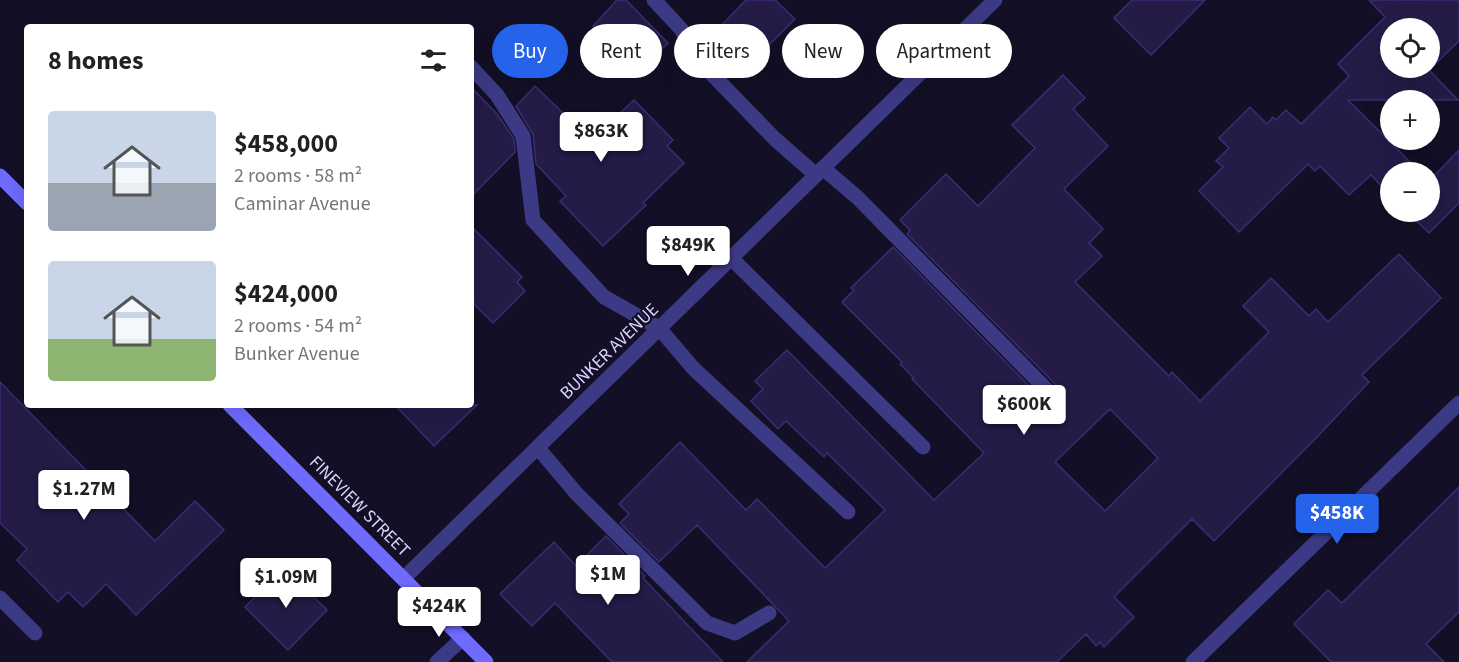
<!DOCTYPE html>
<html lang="en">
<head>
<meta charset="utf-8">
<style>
	body { margin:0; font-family:"Source Sans 3",sans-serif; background:#f2f2f2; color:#222; height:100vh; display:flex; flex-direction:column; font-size:22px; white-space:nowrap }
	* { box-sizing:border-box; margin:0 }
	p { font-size:20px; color:#767676 }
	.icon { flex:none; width:33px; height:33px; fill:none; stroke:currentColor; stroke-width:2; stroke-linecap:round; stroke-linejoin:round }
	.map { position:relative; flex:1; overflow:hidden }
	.side { position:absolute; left:24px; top:24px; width:450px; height:384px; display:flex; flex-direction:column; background:#fff; border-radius:6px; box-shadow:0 6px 24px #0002 }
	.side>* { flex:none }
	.guide { position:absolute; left:492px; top:24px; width:570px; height:54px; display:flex; gap:12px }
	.fabs { position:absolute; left:1380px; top:18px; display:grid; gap:12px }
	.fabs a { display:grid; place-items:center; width:60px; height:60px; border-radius:50%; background:#fff; box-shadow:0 6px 24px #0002; font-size:30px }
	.price { position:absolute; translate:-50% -51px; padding:0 14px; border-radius:6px; background:#fff; color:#222; font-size:20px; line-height:39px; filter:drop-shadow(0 2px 3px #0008) }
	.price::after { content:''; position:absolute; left:50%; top:36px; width:18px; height:14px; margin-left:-9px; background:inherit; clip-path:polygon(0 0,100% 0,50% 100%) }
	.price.active { background:#2563eb; color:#fff }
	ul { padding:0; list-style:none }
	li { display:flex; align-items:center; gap:18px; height:150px; padding:0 24px }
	li span { display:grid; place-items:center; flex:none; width:168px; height:120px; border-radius:6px; color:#555 }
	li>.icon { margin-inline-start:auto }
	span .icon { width:72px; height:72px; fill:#fffc; stroke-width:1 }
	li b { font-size:26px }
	h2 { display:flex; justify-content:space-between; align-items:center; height:72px; padding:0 24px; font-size:26px }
	.tag { padding:0 21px; border-radius:27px; background:#fff; box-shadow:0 6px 24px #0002; font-size:21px; line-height:54px }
	.tag.active { background:#2563eb; color:#fff }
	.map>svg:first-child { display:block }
</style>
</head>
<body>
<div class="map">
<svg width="1459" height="662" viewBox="0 0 1459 662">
	<rect width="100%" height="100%" fill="#130f26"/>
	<g fill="#241b47" stroke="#3b2d73" stroke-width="1.5" fill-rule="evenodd">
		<path d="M617 0H626L668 43 638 72 593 26Z"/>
		<path d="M746 0H775L795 19 742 72 709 38Z"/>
		<path d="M1132 0H1205L1151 55 1114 18Z"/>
		<path d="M1369 0H1459V41L1429 70 1458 100H1348L1420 172H1390V195L1371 175 1349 195 1320 166 1315 171 1308 164 1239 232 1199 191 1223 167 1216 161 1229 148 1219 138 1250 107 1267 124 1273 117 1276 120 1286 110 1301 124 1349 76 1338 64 1385 17ZM1390 28H1430V68H1390Z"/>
		<path d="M1063 75 1085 98 1073 109 1108 146 1064 189 1103 229 1089 243 1102 256 1075 282 1169 376 1172 372 1200 401 1269 332 1243 306 1271 278 1309 316 1316 309 1328 322 1399 254 1441 298 1362 375 1369 382 1317 437 1214 541 1192 519 1114 597 1134 617 1104 647 1100 642 1096 646 1086 634 1057 662H747L789 621 697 525 659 562 620 523 629 514 619 504 680 442 746 510 757 499 825 568 885 510 827 453 824 457 786 421 778 429 751 401 763 389 755 381 787 350 934 500 984 453 912 379 914 378 900 364 902 362 842 302 854 290 851 288 893 247 1045 402 1050 404 1058 402 1061 397 1059 388 907 234 910 230 900 220 946 174 978 206 1035 148 1012 125ZM1110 409 1158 458 1105 511 1055 462Z"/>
		<path d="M535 86 591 140 634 100 673 140 667 146 684 163 643 203 646 205 603 246 560 201 566 196 536 164 533 134 516 106Z"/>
		<path d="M471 87 497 114 514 139 515 152 471 197Z"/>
		<path d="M1459 150V203L1429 233 1407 212H1430V180Z"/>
		<path d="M471 226 522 277 517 282 525 291 493 323 471 301Z"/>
		<path d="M0 382 155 541 195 501 224 530 136 615 106 584 83 607 68 592 58 602 17 560 27 549 0 523Z"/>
		<path d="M395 405H477L434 446Z"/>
		<path d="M1459 487V612L1426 644 1444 662H1331L1294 624 1328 590 1342 603Z"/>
		<path d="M606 536 645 576 643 578 723 662H612L555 603 532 626 500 594 554 542 576 566Z"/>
		<path d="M284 568 327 610 288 650 245 607Z"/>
	</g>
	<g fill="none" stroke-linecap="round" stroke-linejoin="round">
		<g stroke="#3d3a85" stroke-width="15">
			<path d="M654 0 681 29 703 65 775 139 816 175"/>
			<path d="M471 67 497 95 523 136 533 220 604 297 659 328 693 368 848 512"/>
			<path d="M823 168 858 198 1052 395"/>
			<path d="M731 258 923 447"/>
			<path d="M538 448 576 493 707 623 735 633 769 613"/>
			<path d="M0 598 35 633"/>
		</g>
		<g stroke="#3d3a85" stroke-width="15">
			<path d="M404 578 995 0"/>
			<path d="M437 662 463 638"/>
			<path d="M1193 662 1459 403"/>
		</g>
		<g stroke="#6f6bff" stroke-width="15">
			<path d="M0 176 27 203"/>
			<path d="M230 405 486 662"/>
		</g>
	</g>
	<g text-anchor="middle" stroke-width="4.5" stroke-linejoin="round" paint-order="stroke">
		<g font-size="18" fill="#d9d4ff" stroke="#130f26">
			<text transform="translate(609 351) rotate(-44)" y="6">BUNKER AVENUE</text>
			<text transform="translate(360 506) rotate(45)" y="6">FINEVIEW STREET</text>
		</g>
	</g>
</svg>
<div class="fabs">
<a><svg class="icon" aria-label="locate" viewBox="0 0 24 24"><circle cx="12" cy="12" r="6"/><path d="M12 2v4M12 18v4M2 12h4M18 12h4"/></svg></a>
<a>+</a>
<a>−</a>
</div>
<b class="price" style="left:601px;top:163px">$863K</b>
<b class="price" style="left:688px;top:277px">$849K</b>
<b class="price" style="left:1024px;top:436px">$600K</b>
<b class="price" style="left:84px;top:521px">$1.27M</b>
<b class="price active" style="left:1337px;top:545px">$458K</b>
<b class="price" style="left:608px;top:606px">$1M</b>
<b class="price" style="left:286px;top:609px">$1.09M</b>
<b class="price" style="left:439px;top:638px">$424K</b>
<div class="guide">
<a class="tag active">Buy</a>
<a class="tag">Rent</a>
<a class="tag">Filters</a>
<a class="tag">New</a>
<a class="tag">Apartment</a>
</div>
<section class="side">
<h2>8 homes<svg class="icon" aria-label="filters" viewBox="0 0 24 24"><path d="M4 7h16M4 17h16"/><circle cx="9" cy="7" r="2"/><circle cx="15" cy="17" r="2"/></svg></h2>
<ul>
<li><span style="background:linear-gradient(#c9d6e8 60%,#9aa5b1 0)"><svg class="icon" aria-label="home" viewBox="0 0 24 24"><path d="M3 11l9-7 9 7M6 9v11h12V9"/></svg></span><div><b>$458,000</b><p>2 rooms · 58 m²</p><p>Caminar Avenue</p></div></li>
<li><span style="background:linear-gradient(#c9d6e8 65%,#8fb573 0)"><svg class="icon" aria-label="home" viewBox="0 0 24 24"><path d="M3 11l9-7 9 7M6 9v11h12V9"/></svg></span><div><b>$424,000</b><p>2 rooms · 54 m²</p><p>Bunker Avenue</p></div></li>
</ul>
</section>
</div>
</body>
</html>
